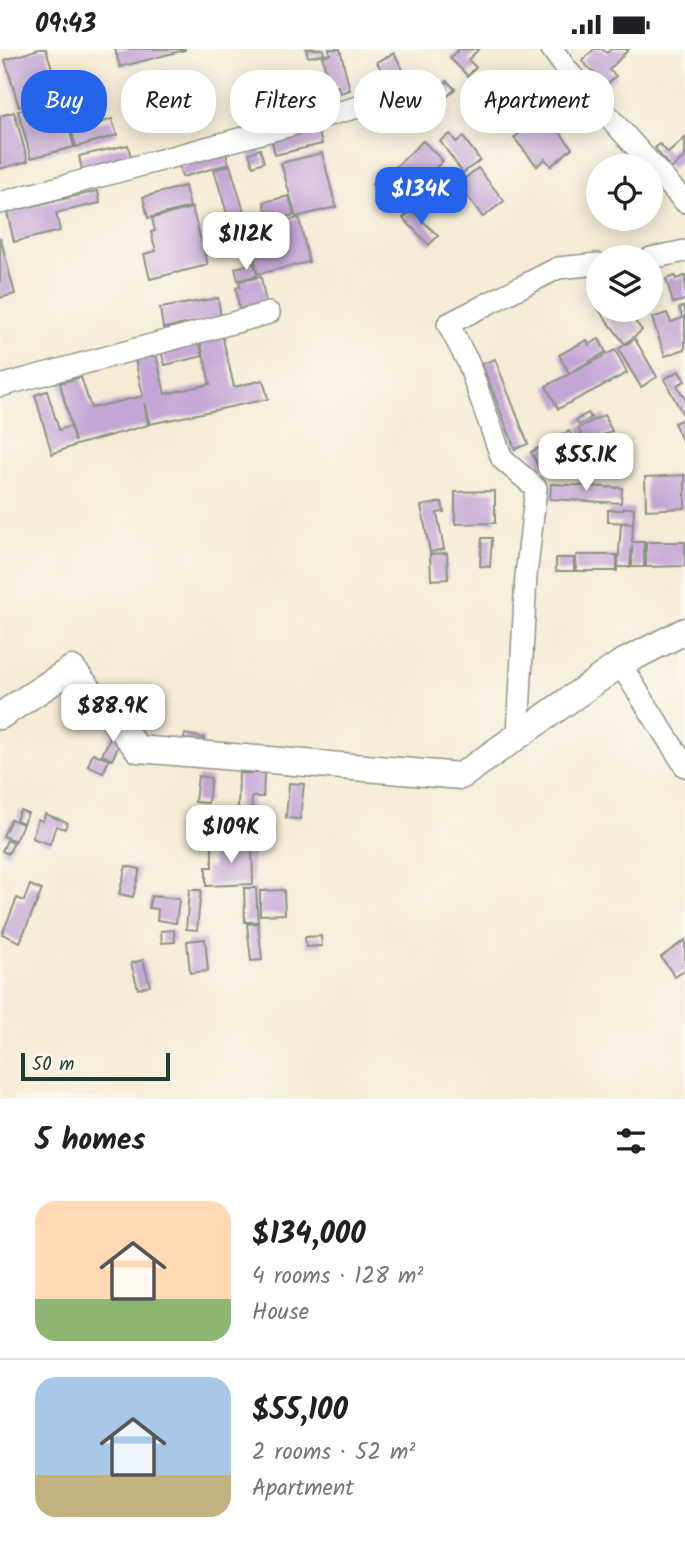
<!DOCTYPE html>
<html lang="en">
<head>
<meta charset="utf-8">
<style>
	body { margin:0; font-family:Kalam,sans-serif; background:#f6f6f6; color:#202124; height:100vh; display:flex; flex-direction:column; font-size:26px; white-space:nowrap }
	* { box-sizing:border-box; margin:0 }
	p { font-size:23px; color:#757577 }
	.icon { flex:none; width:38px; height:38px; fill:none; stroke:currentColor; stroke-width:2; stroke-linecap:round; stroke-linejoin:round }
	.map { position:relative; height:1050px; overflow:hidden }
	.drawer { display:flex; flex-direction:column; background:#fff; flex:1 }
	.drawer>* { flex:none }
	.top-card { position:absolute; left:21px; top:21px; width:644px; height:63px; display:flex; gap:14px }
	.controls { position:absolute; left:586px; top:105px; display:grid; gap:14px }
	.controls a { display:grid; place-items:center; width:77px; height:77px; border-radius:50%; background:#fff; box-shadow:0 4px 18px #0003; font-size:35px }
	.scale { position:absolute; left:21px; bottom:18px; width:149px; box-sizing:border-box; padding-left:7px; border:4px solid #1f3d34; border-top:0; font-size:19px; line-height:24px; white-space:nowrap; color:#1f3d34; -webkit-text-stroke:5px #fbf7ec; paint-order:stroke }
	.price { position:absolute; translate:-50% -60px; padding:0 16px; border-radius:14px; background:#fff; color:#222; font-size:23px; line-height:46px; filter:drop-shadow(0 2px 4px #0008) }
	.price::after { content:''; position:absolute; left:50%; top:42px; width:21px; height:16px; margin-left:-10px; background:inherit; clip-path:polygon(0 0,100% 0,50% 100%) }
	.price.on { background:#2563eb; color:#fff }
	ul { padding:0; list-style:none }
	li { display:flex; align-items:center; gap:21px; height:175px; padding:0 35px }
	li+li { border-top:2px solid #e0e0e0 }
	li span { display:grid; place-items:center; flex:none; width:196px; height:140px; border-radius:21px; color:#555 }
	li>.icon { margin-inline-start:auto }
	span .icon { width:84px; height:84px; fill:#fffc; stroke-width:1 }
	li b { font-size:30px }
	h2 { display:flex; justify-content:space-between; align-items:center; height:84px; padding:0 35px; font-size:30px }
	.pill { padding:0 24px; border-radius:28px; background:#fff; box-shadow:0 4px 18px #0003; font-size:24px; line-height:63px }
	.pill.on { background:#2563eb; color:#fff }
	.status { display:flex; justify-content:space-between; align-items:center; height:49px; padding:0 35px; background:#fff; direction:ltr }
	.status svg { height:19px; fill:currentColor }
	.map>svg:first-child { display:block }
</style>
</head>
<body>
<div class="status"><b>09:43</b><svg viewBox="0 0 49 12"><path d="M0 12V9h3v3zM5 12V6h3v6zM10 12V3h3v9zM15 12V0h3v12zM26 1h20v11H26zM47 4h2v5h-2z"/></svg></div>
<div class="map">
<svg width="685" height="1050" viewBox="0 0 685 1050">
	<rect width="100%" height="100%" fill="#fbf7ec"/>
	<filter id="ink" filterUnits="userSpaceOnUse"><feTurbulence type="fractalNoise" baseFrequency=".0143" numOctaves="2"/><feDisplacementMap in="SourceGraphic" scale="14" xChannelSelector="R" yChannelSelector="G"/><feConvolveMatrix kernelMatrix="1 2 1 2 8 2 1 2 1" color-interpolation-filters="sRGB"/></filter>
	<filter id="wash" filterUnits="userSpaceOnUse"><feTurbulence type="fractalNoise" baseFrequency=".00686" numOctaves="4" result="noise"/><feDisplacementMap in="SourceGraphic" scale="28" xChannelSelector="R" yChannelSelector="G"/><feGaussianBlur stdDeviation="1.57" result="paint"/><feColorMatrix in="noise" values="0 0 0 0 0 0 0 0 0 0 0 0 0 0 0 0 0 1.4 0 .05"/><feComposite in="paint" operator="in"/></filter>
	<g filter="url(#wash)">
		<rect width="100%" height="100%" fill="#f5ebd6"/>
		<g id="blocks">
			<g fill="#c4a6d6">
				<path d="M39 0H46L60 45 19 58 5 11Z"/>
				<path d="M115 0H185V1L120 18Z"/>
				<path d="M306 0H323L324 5 308 8Z"/>
				<path d="M329 0H340L350 41 340 44 338 37 330 39 322 7 330 5Z"/>
				<path d="M459 0H479L468 11 476 18 468 27 450 9Z"/>
				<path d="M594 0H602L607 4 611 0H629L609 21 616 27 606 36 582 12Z"/>
				<path d="M394 4 417 47 400 56 377 13Z"/>
				<path d="M433 27 441 35 430 45 422 37Z"/>
				<path d="M447 32 455 40 427 67 412 52 420 45 427 51Z"/>
				<path d="M83 41 93 76 112 70 117 86 76 98 69 73 74 72 67 46Z"/>
				<path d="M61 50 74 98 31 109 18 62Z"/>
				<path d="M538 53 551 70 558 64 567 75 559 82 572 99 551 117 545 110 537 117 514 89 522 82 515 73Z"/>
				<path d="M14 63 28 112 0 120V67Z"/>
				<path d="M317 77 322 95 275 106 271 88Z"/>
				<path d="M450 85 456 93 463 88 480 111 463 124 440 92Z"/>
				<path d="M685 89V107L671 120 655 99 660 95 668 104Z"/>
				<path d="M423 92 443 112 395 158 372 135 382 125 385 128Z"/>
				<path d="M128 96 131 110 82 121 79 107Z"/>
				<path d="M260 100 264 113 253 117 249 104Z"/>
				<path d="M226 104 229 115 182 128 179 117Z"/>
				<path d="M322 104 336 158 296 168 281 114Z"/>
				<path d="M230 116 248 176 232 181 214 121Z"/>
				<path d="M478 119 504 152 483 168 458 135Z"/>
				<path d="M185 137 190 158 148 169 143 148Z"/>
				<path d="M98 142 100 154 56 164 60 182 14 193 7 163Z"/>
				<path d="M289 147 294 166 269 173 264 153Z"/>
				<path d="M192 159 208 216 150 230 144 205 156 202 151 183 155 182 152 169Z"/>
				<path d="M412 161 438 187 429 196 403 169Z"/>
				<path d="M299 169 309 213 258 225 248 181Z"/>
				<path d="M0 188 15 245 0 249Z"/>
				<path d="M254 214 257 227 238 231 235 219Z"/>
				<path d="M675 227 676 230 685 227V251L673 254 666 230Z"/>
				<path d="M261 228 266 255 239 260 236 239 240 238 239 232Z"/>
				<path d="M218 249 221 269 163 279 160 259Z"/>
				<path d="M685 257V300L665 307 652 269 667 264 671 273 683 269 679 259Z"/>
				<path d="M599 261H626L642 281 625 295Z"/>
				<path d="M222 285 234 338 263 331 268 350 150 375 144 354 148 376 76 396 52 405 35 346 47 342 59 381 70 377 75 393 60 334 81 328 91 359 143 347 135 310 156 305 165 345 210 335 200 290Z"/>
				<path d="M198 290 203 307 165 316 160 300Z"/>
				<path d="M599 290 606 303 569 324 559 306 587 291 589 296Z"/>
				<path d="M635 290 657 328 641 338 618 300Z"/>
				<path d="M615 301 627 324 558 360 546 337Z"/>
				<path d="M495 310 528 395 515 400 482 315Z"/>
				<path d="M679 322 685 332 677 336 685 350V363L682 364 664 330Z"/>
				<path d="M588 364 591 369 579 376 576 371Z"/>
				<path d="M604 366 612 382 600 388 615 418 601 425 578 379Z"/>
				<path d="M685 369V389L682 391 674 374Z"/>
				<path d="M569 382 592 423 579 429 575 422 567 426 557 409 539 419 531 403Z"/>
				<path d="M685 426V459L646 461 645 428Z"/>
				<path d="M551 435 622 439 621 454 550 450Z"/>
				<path d="M495 442V474L455 475V443Z"/>
				<path d="M442 453 444 463 437 464 444 500 430 503 421 457Z"/>
				<path d="M623 459H634L633 474 608 473V461H623Z"/>
				<path d="M621 474 633 475 632 493H644V518H632V497L630 518H618Z"/>
				<path d="M482 489H492L490 518 480 517Z"/>
				<path d="M646 493H685V517L646 518Z"/>
				<path d="M447 504 448 530 431 531 430 505Z"/>
				<rect x="576" y="506" width="41" height="16"/>
				<rect x="556" y="509" width="18" height="13"/>
				<path d="M114 680 124 684 112 711 102 706Z"/>
				<path d="M185 685 204 689 202 699 183 695Z"/>
				<path d="M93 704 109 711 103 724 88 717Z"/>
				<path d="M239 724H264L263 748H252L251 792H237Z"/>
				<path d="M198 727 211 729 208 754 195 753Z"/>
				<path d="M289 734 304 735 300 770 286 769Z"/>
				<path d="M20 761 28 764 23 774 16 771Z"/>
				<path d="M45 765 67 773 65 780 56 777 50 795 32 789 38 770 43 772Z"/>
				<path d="M195 769H236L235 793 194 792Z"/>
				<path d="M11 770 23 775 15 792 3 787Z"/>
				<path d="M7 791 14 794 8 805 2 802Z"/>
				<path d="M252 793 253 835 206 837V818H212V794Z"/>
				<path d="M126 817 140 820 133 848 119 845Z"/>
				<path d="M30 836 42 841 20 893 2 885 17 849 24 852Z"/>
				<path d="M244 839H256L258 873H245Z"/>
				<path d="M189 841H201L197 881 186 880Z"/>
				<path d="M284 841 285 865 260 866V842Z"/>
				<path d="M151 847 179 850 176 874 157 871 158 860 149 859Z"/>
				<path d="M258 874 262 911 251 912 247 875Z"/>
				<path d="M174 881 175 893 162 894 161 882Z"/>
				<path d="M321 887 322 897 306 898 305 888Z"/>
				<path d="M205 890 208 922 190 924 187 892Z"/>
				<path d="M685 891V921L675 928 661 908Z"/>
				<path d="M143 911 150 936 138 940 131 914Z"/>
			</g>
		</g>
	</g>
	<g filter="url(#ink)">
		<use href="#blocks" fill-opacity="0" stroke="#8a9485" stroke-width="2"/>
		<g fill="none" stroke-linecap="round" stroke-linejoin="round">
			<defs>
				<g id="minor">
					<path d="M552 0 567 21 685 153"/>
					<path d="M0 154 366 56"/>
					<path d="M651 209 685 202"/>
					<path d="M0 337 269 264"/>
					<path d="M620 615 685 717"/>
					<path d="M518 687 526 527 536 439 502 410 468 313 448 275 558 219 598 215"/>
				</g>
				<path id="tertiary" d="M0 667 72 620 138 700 461 727 620 615 685 582"/>
			</defs>
			<use href="#minor" stroke="#8a9485" stroke-width="24"/>
			<use href="#tertiary" stroke="#8a9485" stroke-width="29"/>
			<use href="#minor" stroke="#fff" stroke-width="21"/>
			<use href="#tertiary" stroke="#fff" stroke-width="26"/>
		</g>
	</g>
</svg>
<div class="controls">
<a><svg class="icon" aria-label="locate" viewBox="0 0 24 24"><circle cx="12" cy="12" r="6"/><path d="M12 2v4M12 18v4M2 12h4M18 12h4"/></svg></a>
<a><svg class="icon" aria-label="layers" viewBox="0 0 24 24"><path d="M12 4l9 5-9 5-9-5zM3 14l9 5 9-5"/></svg></a>
</div>
<div class="scale">50 m</div>
<b class="price on" style="left:421px;top:178px">$134K</b>
<b class="price" style="left:246px;top:223px">$112K</b>
<b class="price" style="left:586px;top:444px">$55.1K</b>
<b class="price" style="left:113px;top:695px">$88.9K</b>
<b class="price" style="left:231px;top:816px">$109K</b>
<div class="top-card">
<a class="pill on">Buy</a>
<a class="pill">Rent</a>
<a class="pill">Filters</a>
<a class="pill">New</a>
<a class="pill">Apartment</a>
</div>
</div>
<section class="drawer">
<h2>5 homes<svg class="icon" aria-label="filters" viewBox="0 0 24 24"><path d="M4 7h16M4 17h16"/><circle cx="9" cy="7" r="2"/><circle cx="15" cy="17" r="2"/></svg></h2>
<ul>
<li><span style="background:linear-gradient(#ffd9b3 70%,#8fb573 0)"><svg class="icon" aria-label="home" viewBox="0 0 24 24"><path d="M3 11l9-7 9 7M6 9v11h12V9"/></svg></span><div><b>$134,000</b><p>4 rooms · 128 m²</p><p>House</p></div></li>
<li><span style="background:linear-gradient(#a9c7e8 70%,#c2b280 0)"><svg class="icon" aria-label="home" viewBox="0 0 24 24"><path d="M3 11l9-7 9 7M6 9v11h12V9"/></svg></span><div><b>$55,100</b><p>2 rooms · 52 m²</p><p>Apartment</p></div></li>
</ul>
</section>
</body>
</html>
